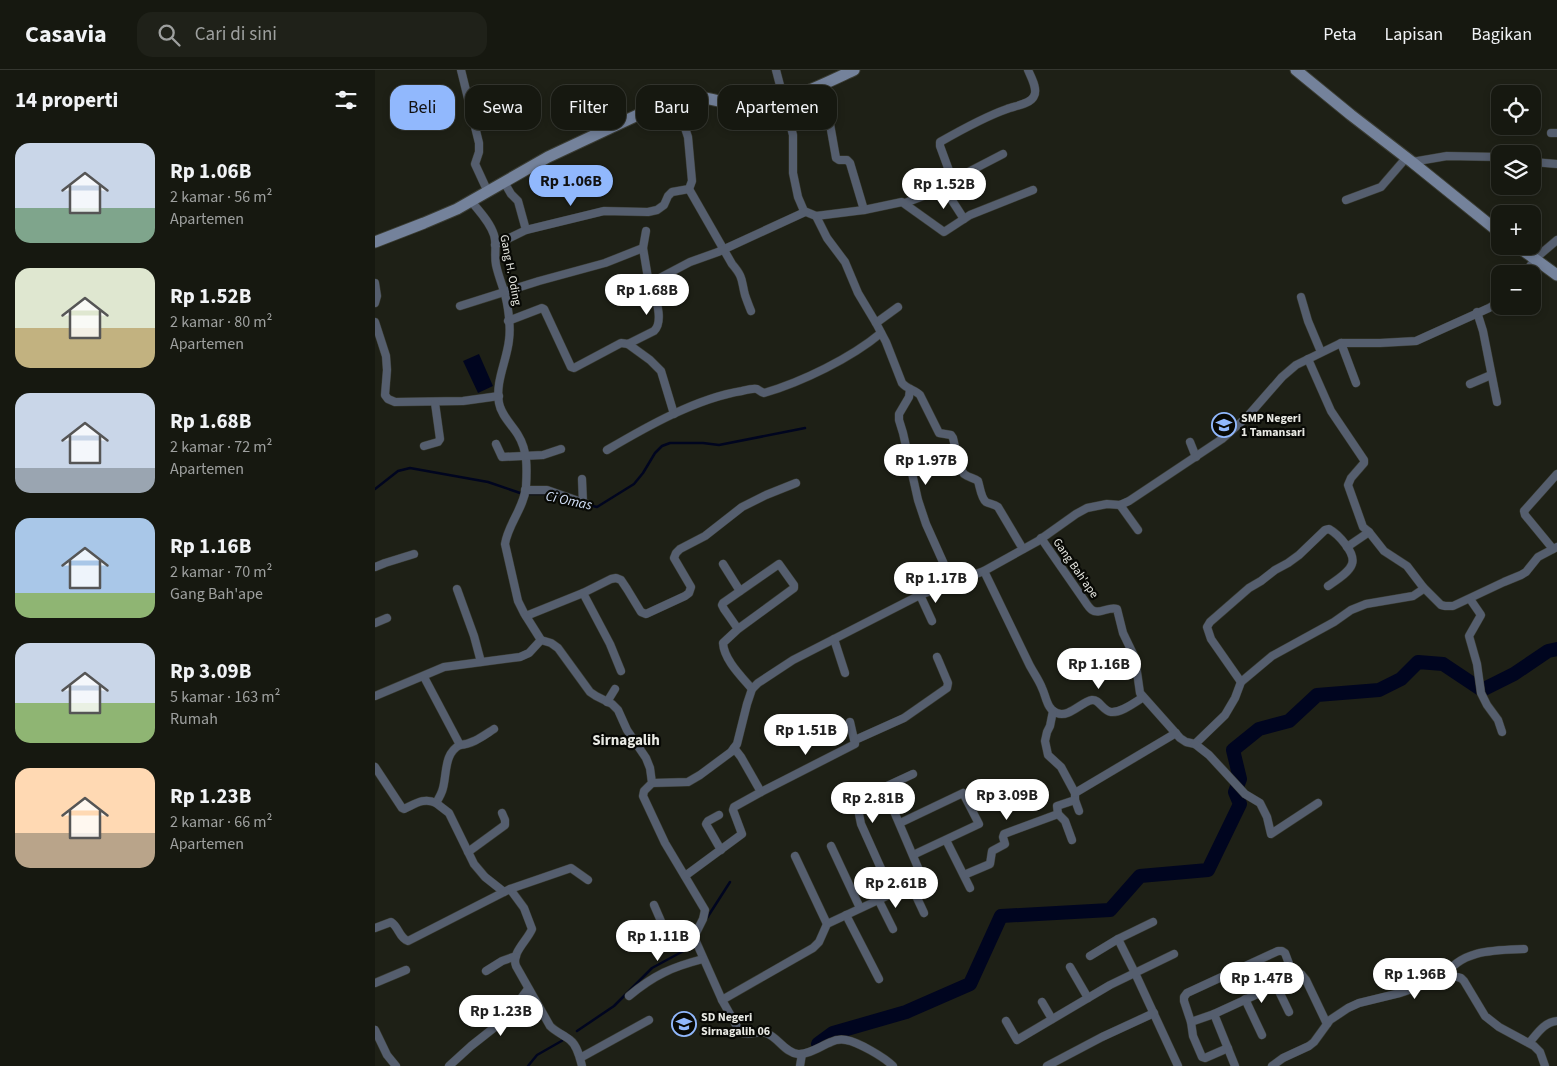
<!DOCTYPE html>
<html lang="id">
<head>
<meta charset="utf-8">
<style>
	body { margin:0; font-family:"Source Sans 3",sans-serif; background:#1f2119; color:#f1f3f6; height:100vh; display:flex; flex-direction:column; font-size:19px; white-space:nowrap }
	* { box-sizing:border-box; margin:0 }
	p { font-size:16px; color:#9ea09f }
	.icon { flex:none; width:28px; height:28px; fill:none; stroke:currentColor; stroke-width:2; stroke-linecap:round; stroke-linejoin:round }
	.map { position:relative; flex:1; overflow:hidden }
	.panel { display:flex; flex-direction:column; background:#161810; width:375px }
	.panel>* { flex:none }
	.banner { position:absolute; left:15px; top:15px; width:475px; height:45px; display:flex; gap:10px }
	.buttons { position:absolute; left:1116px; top:15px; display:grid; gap:10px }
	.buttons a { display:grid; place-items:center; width:50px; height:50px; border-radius:10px; background:#161810; box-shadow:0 2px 8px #0003,0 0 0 1px #353730; font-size:25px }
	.price { position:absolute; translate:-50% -42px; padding:0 11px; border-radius:18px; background:#fff; color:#222; font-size:16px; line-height:32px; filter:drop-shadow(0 1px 2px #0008) }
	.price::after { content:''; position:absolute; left:50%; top:30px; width:15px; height:11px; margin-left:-8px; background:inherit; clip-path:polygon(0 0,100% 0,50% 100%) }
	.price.on { background:#91b8fd; color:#111 }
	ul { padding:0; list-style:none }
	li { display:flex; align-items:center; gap:15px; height:125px; padding:0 15px }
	li span { display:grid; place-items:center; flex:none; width:140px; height:100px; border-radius:15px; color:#555 }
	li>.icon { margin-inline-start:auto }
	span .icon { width:60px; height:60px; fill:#fffc; stroke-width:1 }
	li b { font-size:21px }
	h2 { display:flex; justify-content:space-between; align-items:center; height:60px; padding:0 15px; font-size:21px }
	.chip { padding:0 18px; border-radius:15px; background:#161810; box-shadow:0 2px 8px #0003,0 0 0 1px #353730; font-size:18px; line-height:45px }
	.chip.on { background:#91b8fd; color:#111 }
	header { display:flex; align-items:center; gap:30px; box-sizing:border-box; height:70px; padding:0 25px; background:#161810; border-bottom:1px solid #353730 }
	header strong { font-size:24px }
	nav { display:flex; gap:28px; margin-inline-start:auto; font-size:18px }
	.search { width:350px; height:45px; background:#1f2119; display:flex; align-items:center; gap:12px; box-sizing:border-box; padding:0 18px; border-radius:15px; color:#9ea09f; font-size:19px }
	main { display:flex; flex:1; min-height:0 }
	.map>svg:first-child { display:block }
</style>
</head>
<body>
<header>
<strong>Casavia</strong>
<div class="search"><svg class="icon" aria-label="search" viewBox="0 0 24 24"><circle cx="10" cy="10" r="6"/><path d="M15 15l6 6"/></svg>Cari di sini</div>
<nav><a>Peta</a><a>Lapisan</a><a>Bagikan</a></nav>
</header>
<main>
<section class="panel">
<h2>14 properti<svg class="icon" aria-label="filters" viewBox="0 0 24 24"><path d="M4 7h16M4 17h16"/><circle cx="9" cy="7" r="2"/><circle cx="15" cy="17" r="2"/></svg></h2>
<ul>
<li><span style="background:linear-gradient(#c9d6e8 65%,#7fa58c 0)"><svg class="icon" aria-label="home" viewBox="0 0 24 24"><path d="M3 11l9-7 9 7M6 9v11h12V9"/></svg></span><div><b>Rp 1.06B</b><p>2 kamar · 56 m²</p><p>Apartemen</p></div></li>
<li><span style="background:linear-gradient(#dfe7d0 60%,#c2b280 0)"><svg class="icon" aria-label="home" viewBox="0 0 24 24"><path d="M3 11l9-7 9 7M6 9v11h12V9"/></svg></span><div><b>Rp 1.52B</b><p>2 kamar · 80 m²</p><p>Apartemen</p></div></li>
<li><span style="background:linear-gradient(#c9d6e8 75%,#9aa5b1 0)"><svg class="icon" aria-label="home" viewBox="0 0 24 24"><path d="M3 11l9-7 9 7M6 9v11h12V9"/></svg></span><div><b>Rp 1.68B</b><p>2 kamar · 72 m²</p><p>Apartemen</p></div></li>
<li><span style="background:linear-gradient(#a9c7e8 75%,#8fb573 0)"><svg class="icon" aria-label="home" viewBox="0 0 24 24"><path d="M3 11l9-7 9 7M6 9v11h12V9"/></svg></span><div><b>Rp 1.16B</b><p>2 kamar · 70 m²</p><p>Gang Bah'ape</p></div></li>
<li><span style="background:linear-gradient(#c9d6e8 60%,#8fb573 0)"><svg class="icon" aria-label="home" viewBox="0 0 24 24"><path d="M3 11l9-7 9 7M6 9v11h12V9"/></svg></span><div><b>Rp 3.09B</b><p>5 kamar · 163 m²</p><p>Rumah</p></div></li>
<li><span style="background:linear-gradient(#ffd9b3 65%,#b9a48a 0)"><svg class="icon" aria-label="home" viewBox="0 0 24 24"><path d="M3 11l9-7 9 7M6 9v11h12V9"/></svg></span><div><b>Rp 1.23B</b><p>2 kamar · 66 m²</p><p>Apartemen</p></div></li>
</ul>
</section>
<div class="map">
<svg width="1182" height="996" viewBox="0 0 1182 996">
	<rect width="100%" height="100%" fill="#1e2016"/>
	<path fill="#00051f" d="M104 284 118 316 103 323 88 291Z"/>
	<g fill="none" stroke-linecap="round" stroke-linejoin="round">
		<g stroke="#00051f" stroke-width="2.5">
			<path d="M0 419 23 401 35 398 113 412 148 424H170L176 425"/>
			<path d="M213 435 222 437 259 414 268 403 280 383 287 376 295 373H328L344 375 430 358"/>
			<path d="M330 851 355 812"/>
			<path d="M202 961 239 936 277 898 312 879"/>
			<path d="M153 996 162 985 190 969"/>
		</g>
		<path stroke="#00051f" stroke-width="14" d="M443 974 458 963 531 942 595 914 626 846 735 840 765 806 833 800 865 734 860 722 865 709 858 680 884 659 914 651 942 625 1004 620 1026 609 1043 592 1068 594 1107 620 1139 604 1173 581 1182 579"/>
		<defs>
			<g id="street">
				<path d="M86 0 104 73V82L100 94 112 120"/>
				<path d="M401 0 418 65V103L423 127 429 141 441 146 452 168 470 192 483 223 501 253 511 272 527 313C532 319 540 320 545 325L564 363 576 365 578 368C580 376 584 398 589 404 594 408 599 408 603 411 605 417 606 428 611 432 615 434 619 434 623 437L648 479"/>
				<path d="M444 15 453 43 461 88 464 90H472L475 93 489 140"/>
				<path d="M1176 63H1182"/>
				<path d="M1037 92 1072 86 1125 87"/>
				<path d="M1158 92 1182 94"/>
				<path d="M576 111 628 84"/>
				<path d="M129 112 136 124 143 131 151 160"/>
				<path d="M569 118 589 149"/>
				<path d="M314 119 357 194C369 208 366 210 370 225 372 231 374 236 376 241"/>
				<path d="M971 130 1006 117 1031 88"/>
				<path d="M96 131C104 141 115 152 119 165 122 175 119 185 121 195 123 204 126 212 129 221 133 234 136 256 134 270 132 290 120 312 124 333 126 345 137 355 143 365 153 381 152 400 151 417 149 438 133 454 130 474L143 531 149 543 166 570 176 573 183 578 215 622 221 626 237 634 243 640 252 660 271 688 275 698 277 713 269 721 268 726 290 773 330 840 328 849 319 867 347 930 365 962C374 967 382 960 391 963 403 967 410 983 423 984 433 985 446 976 456 972 460 970 465 969 471 970 483 972 509 987 518 996"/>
				<path d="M530 133 569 118 574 114 576 106 565 76V72C586 60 609 47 632 39 639 36 656 34 659 26 663 19 656 7 653 0"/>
				<path d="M441 146 489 140 527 132 569 162 595 145 658 120"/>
				<path d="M120 175 151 160 229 141 273 142 282 140 289 135 293 126 297 122 314 119 317 111 313 67 310 58 292 31"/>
				<path d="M268 178 273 208 279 211 315 192 343 182 430 142"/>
				<path d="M1149 204 1162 187 1182 170"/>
				<path d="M0 213 2 226 0 233"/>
				<path d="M926 227 933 251 946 282"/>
				<path d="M85 236 164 211 230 193 268 178 271 161"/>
				<path d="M1102 242 1108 261 1122 332"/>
				<path d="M133 251 167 238 169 239 196 297 199 298 246 273 253 274 279 261C290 251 279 224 276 211"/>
				<path d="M0 252 11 286 12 300 10 325 13 329 20 332 88 331 124 326"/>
				<path d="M501 253 523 237"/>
				<path d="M966 273 981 313"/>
				<path d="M253 274 275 290 286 301 299 344"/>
				<path d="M1095 314 1116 305"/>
				<path d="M535 319 534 327 524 344V350L528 363 543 430 551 454 577 512"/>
				<path d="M815 372 821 387"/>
				<path d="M121 374 127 387 168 385 186 379"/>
				<path d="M49 376 63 372 65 369 60 333"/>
				<path d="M232 380C271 357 322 328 367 321 371 320 378 318 382 319 384 320 386 322 389 323 427 312 476 288 506 263"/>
				<path d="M207 409 208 433"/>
				<path d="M150 420H172L212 434"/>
				<path d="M745 435 763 460"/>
				<path d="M666 468 709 530C711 533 714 538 717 540 724 545 734 536 742 539L748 563 760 588 765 623 805 668 811 672 820 674 850 645 860 628 866 612 897 586 959 552 976 540 991 534 1038 526 1047 520 1048 517 1032 496 1009 481 994 462 988 457 973 415 976 408 989 393V390L956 341 933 289"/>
				<path d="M972 477 994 462"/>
				<path d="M1178 479 1150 445 1149 441 1182 404"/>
				<path d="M348 494 365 521"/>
				<path d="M0 497 10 493 39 484"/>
				<path d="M609 501C624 532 639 563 654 594 658 602 664 610 667 618 671 626 672 640 682 643 694 648 706 632 717 630 724 629 728 641 736 642 746 643 759 633 767 628"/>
				<path d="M1048 517 1066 535 1070 536H1078L1129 512 1146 505 1151 502 1163 487 1182 477"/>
				<path d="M82 519 99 566 106 592"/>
				<path d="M208 523 235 574 246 601"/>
				<path d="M545 525 557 551"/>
				<path d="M1095 529 1106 545 1094 566 1102 594 1106 623 1112 635 1123 650 1127 662"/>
				<path d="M151 546 208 523 236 509 241 508 246 510 252 519 266 542 271 544 310 526 314 523 316 517 299 488 301 483 305 479 330 466 367 437 391 425 421 413"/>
				<path d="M0 553 12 548"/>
				<path d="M363 559 349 539 347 535 348 533 404 494 419 515V518L363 559 348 573C349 590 367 607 377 619"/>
				<path d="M459 569 470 603"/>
				<path d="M49 607 85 675C69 683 72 703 68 718 67 723 64 728 61 733L74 743 99 794 110 807 129 822 135 819 149 838 157 859C152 871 136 883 141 896L175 956C181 962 189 965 195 970 202 975 205 988 207 996"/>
				<path d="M866 612 836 569 832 557 835 552 874 518 886 511 900 500 913 493 924 485 950 460 954 459C963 464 981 483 977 494 974 503 960 511 953 516"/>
				<path d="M0 626 69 597 145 587 154 583 166 570"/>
				<path d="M232 632 240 619"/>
				<path d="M678 641 675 656 672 662 670 671 673 685 686 697 700 723V730L704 741"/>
				<path d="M480 670 529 648 572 618 573 613 562 587"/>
				<path d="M820 674 834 685 870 724 885 733 892 747 896 764 943 733"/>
				<path d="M85 675C98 674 108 666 119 659"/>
				<path d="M359 678 366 687 386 722"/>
				<path d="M0 697 27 738 29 739C40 734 49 727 61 733"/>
				<path d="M277 713 313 712 325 705 356 682 362 674 372 634 377 619 383 613 418 590 545 525 609 501 663 471 701 444 712 438 732 434 745 435 754 431 847 369 872 347 907 307 921 295 966 273H1005L1041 271 1114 238 1125 231"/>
				<path d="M700 723 801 663"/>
				<path d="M344 745 333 751 331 754 346 780"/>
				<path d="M525 753 588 723 604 754 538 785"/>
				<path d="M571 770 595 818"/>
				<path d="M697 770 690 751 683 744 682 736 700 730"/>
				<path d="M456 776 485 838"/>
				<path d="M93 782 130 755V750L127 743"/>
				<path d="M420 786 452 854"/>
				<path d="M589 805 615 794 617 781 630 774 628 767 629 764 683 744"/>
				<path d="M310 806 367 764 358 740 359 737 386 722 480 674 475 652"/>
				<path d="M536 815 549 843"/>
				<path d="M135 819 196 798 213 810"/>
				<path d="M517 823 486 754 483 739 487 729 497 723 538 704"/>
				<path d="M503 829 518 859"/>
				<path d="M279 835 295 872 296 873 305 872 319 867"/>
				<path d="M471 845 504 909"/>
				<path d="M0 858 16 852C24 857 24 868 33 871L129 822"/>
				<path d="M743 869 760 903 803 996"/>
				<path d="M715 886 743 869 778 852"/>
				<path d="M695 897 713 928"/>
				<path d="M111 901 127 891 141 886"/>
				<path d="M1069 908C1084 879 1122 880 1149 879"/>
				<path d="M0 913 31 900"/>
				<path d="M901 915 914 942"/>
				<path d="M254 926C279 905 297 897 328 889"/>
				<path d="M870 929 887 965"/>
				<path d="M347 930 438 878 444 872 452 854 544 811 547 807 509 718"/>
				<path d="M667 932 677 949"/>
				<path d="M631 951 642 970 735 915 799 884"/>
				<path d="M816 952 839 944"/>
				<path d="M0 960 12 985 21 996"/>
				<path d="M1154 973C1162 964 1169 952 1182 951"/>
				<path d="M853 978 830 988 827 987 818 966 816 952 809 931V927L812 923 903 881H907L910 883 919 907"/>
				<path d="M205 988 274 950"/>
				<path d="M74 996 96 976 120 957 138 946 144 931 153 919"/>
				<path d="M425 996 427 984"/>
				<path d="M672 996 727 967 779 943"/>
				<path d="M860 996 839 944 926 904 931 910 952 954"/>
				<path d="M897 996 908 988 934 976 939 972 955 950 973 938 984 933 1025 923 1069 908 1078 906 1086 908 1089 911 1110 946 1124 957 1159 976 1165 982 1170 996"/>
			</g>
			<g id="secondary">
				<path d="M921 0 976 45 1037 92 1125 163"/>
				<path d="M0 172 49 153 82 139 173 87 299 28C325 21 352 37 379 36 407 35 453 12 479 0"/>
				<path d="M1142 176 1182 205"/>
			</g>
		</defs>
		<use href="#street" stroke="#3a3c33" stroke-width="9"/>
		<use href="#secondary" stroke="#3a3c33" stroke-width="13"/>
		<use href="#street" stroke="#555e6e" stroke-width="8"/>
		<use href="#secondary" stroke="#74829b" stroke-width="11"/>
	</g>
	<defs>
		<symbol id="school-ring" viewBox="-11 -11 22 22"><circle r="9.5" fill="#080905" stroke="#91b8fd" stroke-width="1.5"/><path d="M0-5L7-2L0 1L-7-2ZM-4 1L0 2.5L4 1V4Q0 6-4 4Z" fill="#91b8fd"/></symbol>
	</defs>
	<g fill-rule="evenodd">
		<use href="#school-ring" x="835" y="341" width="28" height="28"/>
		<use href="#school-ring" x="295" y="940" width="28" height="28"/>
	</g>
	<g text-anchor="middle" stroke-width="4.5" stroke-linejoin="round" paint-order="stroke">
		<g font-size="12" fill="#e8e9e3" stroke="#080905">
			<text transform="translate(136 200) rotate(79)" y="4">Gang H. Oding</text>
			<text transform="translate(701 498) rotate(55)" y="4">Gang Bah'ape</text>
		</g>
		<g font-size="12" font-weight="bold" fill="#e8e9e3" stroke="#080905" text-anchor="start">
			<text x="866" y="352">SMP Negeri<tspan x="866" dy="14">1 Tamansari</tspan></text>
			<text x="326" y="951">SD Negeri<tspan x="326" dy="14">Sirnagalih 06</tspan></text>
		</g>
		<g font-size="14" font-style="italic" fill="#d3e1f9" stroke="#080905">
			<text transform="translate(194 430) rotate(12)" y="5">Ci Omas</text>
		</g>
		<g font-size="15" font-weight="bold" fill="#e8e9e3" stroke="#080905">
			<text x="251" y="675">Sirnagalih</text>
		</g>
	</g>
</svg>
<div class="buttons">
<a><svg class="icon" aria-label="locate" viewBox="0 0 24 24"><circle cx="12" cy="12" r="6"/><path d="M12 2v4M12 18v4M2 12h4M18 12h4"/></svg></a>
<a><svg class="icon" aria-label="layers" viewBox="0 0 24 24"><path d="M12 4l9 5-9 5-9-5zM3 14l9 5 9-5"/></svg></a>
<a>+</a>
<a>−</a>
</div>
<b class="price on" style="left:196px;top:137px">Rp 1.06B</b>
<b class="price" style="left:569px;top:140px">Rp 1.52B</b>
<b class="price" style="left:272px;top:246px">Rp 1.68B</b>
<b class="price" style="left:551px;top:416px">Rp 1.97B</b>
<b class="price" style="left:561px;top:534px">Rp 1.17B</b>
<b class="price" style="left:724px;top:620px">Rp 1.16B</b>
<b class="price" style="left:431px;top:686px">Rp 1.51B</b>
<b class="price" style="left:632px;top:751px">Rp 3.09B</b>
<b class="price" style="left:498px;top:754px">Rp 2.81B</b>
<b class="price" style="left:521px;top:839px">Rp 2.61B</b>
<b class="price" style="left:283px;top:892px">Rp 1.11B</b>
<b class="price" style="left:1040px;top:930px">Rp 1.96B</b>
<b class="price" style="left:887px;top:934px">Rp 1.47B</b>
<b class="price" style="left:126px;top:967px">Rp 1.23B</b>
<div class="banner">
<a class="chip on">Beli</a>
<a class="chip">Sewa</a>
<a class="chip">Filter</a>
<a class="chip">Baru</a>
<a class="chip">Apartemen</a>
</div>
</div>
</main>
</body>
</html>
